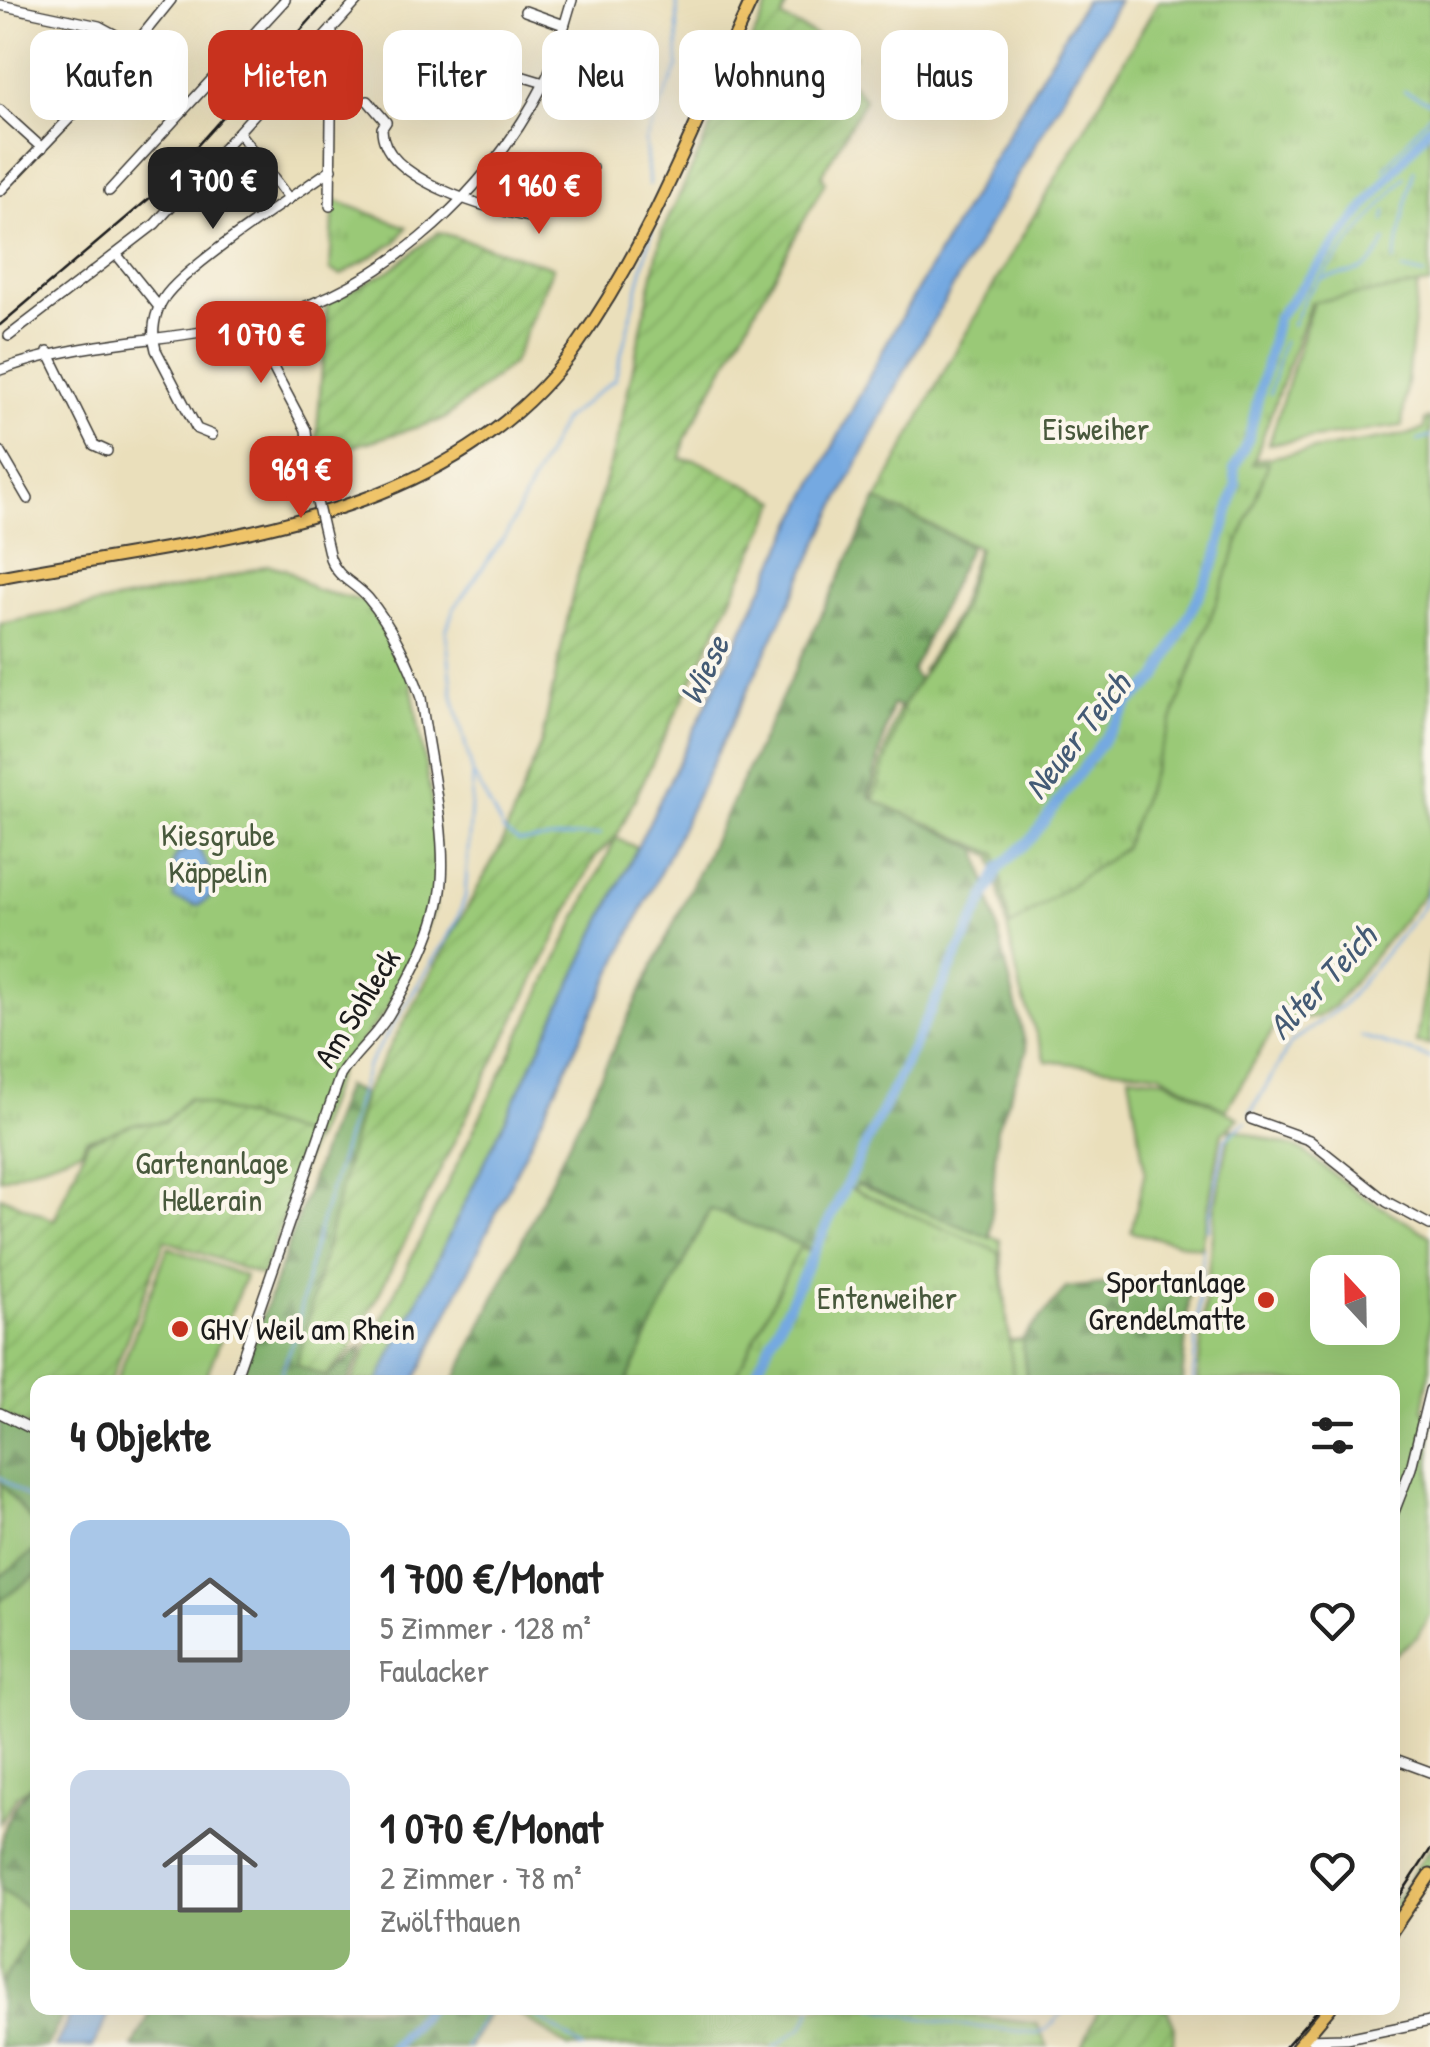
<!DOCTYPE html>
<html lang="de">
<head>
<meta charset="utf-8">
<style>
	body { margin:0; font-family:"Patrick Hand",sans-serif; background:#f6f6f6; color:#222; height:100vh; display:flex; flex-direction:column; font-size:38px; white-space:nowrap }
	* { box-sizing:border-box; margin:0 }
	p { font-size:32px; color:#767676 }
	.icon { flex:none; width:55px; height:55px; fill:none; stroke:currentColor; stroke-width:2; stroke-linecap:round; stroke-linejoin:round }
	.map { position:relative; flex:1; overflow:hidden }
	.drawer { position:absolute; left:30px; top:1375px; width:1370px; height:640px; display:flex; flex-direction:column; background:#fff; border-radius:20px; box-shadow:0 10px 40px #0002 }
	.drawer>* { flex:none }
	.top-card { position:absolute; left:30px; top:30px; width:1370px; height:90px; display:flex; gap:20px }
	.needle { width:65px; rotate:338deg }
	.tools { position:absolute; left:1310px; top:1255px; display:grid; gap:20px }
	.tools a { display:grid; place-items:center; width:90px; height:90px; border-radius:20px; background:#fff; box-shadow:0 10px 40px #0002; font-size:50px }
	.price { position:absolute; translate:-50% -85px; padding:0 22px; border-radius:20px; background:#c8321e; color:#fff; font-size:32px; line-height:65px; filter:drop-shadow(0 2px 5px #0008) }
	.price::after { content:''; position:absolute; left:50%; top:60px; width:30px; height:22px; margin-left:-15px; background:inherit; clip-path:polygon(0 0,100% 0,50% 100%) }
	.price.current { background:#222; color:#fff }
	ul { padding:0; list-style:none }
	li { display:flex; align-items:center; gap:30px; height:250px; padding:0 40px }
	li span { display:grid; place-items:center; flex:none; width:280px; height:200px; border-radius:20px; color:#555 }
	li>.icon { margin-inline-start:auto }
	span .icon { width:120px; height:120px; fill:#fffc; stroke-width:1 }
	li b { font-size:42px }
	h2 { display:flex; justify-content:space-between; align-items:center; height:120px; padding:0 40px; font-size:42px }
	.pill { padding:0 35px; border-radius:20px; background:#fff; box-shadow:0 10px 40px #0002; font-size:35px; line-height:90px }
	.pill.current { background:#c8321e; color:#fff }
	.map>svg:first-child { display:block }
</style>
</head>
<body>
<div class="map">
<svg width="1430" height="2047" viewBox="0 0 1430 2047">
	<defs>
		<pattern id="forest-firs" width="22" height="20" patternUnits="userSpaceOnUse" patternTransform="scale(2.5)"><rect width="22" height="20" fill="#7bad68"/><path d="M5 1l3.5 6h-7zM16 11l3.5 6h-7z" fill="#648c55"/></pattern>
		<pattern id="park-tufts" width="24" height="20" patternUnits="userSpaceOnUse" patternTransform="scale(2.5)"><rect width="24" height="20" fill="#9ac977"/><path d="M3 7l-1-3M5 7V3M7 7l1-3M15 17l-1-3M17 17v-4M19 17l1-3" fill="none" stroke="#84ac66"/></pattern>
		<pattern id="garden-furrows" width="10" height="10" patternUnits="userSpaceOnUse" patternTransform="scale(2.5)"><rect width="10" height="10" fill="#9ac977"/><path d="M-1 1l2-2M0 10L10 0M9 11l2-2" fill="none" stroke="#84ac66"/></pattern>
	</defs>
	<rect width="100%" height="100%" fill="#fbf7ec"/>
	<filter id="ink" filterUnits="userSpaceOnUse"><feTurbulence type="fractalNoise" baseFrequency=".01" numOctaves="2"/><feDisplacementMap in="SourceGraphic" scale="20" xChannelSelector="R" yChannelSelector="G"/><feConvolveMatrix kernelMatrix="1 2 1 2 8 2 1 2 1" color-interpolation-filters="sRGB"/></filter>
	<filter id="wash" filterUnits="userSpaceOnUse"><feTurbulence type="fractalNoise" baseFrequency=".0048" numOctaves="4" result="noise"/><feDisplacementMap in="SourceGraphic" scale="40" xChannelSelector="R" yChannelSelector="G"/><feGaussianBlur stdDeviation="2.25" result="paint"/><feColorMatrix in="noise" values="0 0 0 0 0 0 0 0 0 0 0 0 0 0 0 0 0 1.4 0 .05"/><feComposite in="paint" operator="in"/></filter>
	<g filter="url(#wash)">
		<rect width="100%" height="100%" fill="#eadfbb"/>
		<g fill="#9ac977" stroke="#5b724a" stroke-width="2.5" fill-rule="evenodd">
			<path d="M1418 283 1402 426 1269 444 1313 302Z"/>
			<path d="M1430 418V873L1424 894 1334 1006 1317 1017 1277 1023 1226 1110 1159 1073 1046 1061 1021 992 992 856 871 796 898 709 928 722 939 680 922 671 956 615 995 489 1241 462 1410 434 1424 429 1425 420Z"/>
			<path d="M616 838 638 848 378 1382H351Z"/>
			<path d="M1430 951V1045L1416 1043Z"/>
			<path d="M1129 1075 1165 1079 1239 1118 1222 1133 1201 1248 1131 1232 1145 1171Z"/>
			<path d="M1231 1128 1300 1149 1355 1191 1430 1236V1369L1423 1410 1430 1413V1614L1417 1637 1393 1656V1516L1400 1492 1393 1506 1392 1382H1197L1215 1206ZM1328 1272H1382V1328H1328Z"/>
			<path d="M856 1184 1000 1240 1009 1341 1022 1339 1027 1382H626L710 1209 821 1253Z"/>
			<path d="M168 1247 245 1276 204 1382H116Z"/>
			<path d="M0 1482 38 1528 37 1558 33 1552 0 1577Z"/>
			<path d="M37 1574V1781L17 1796 0 1823V1598Z"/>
			<path d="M1430 1848V1866L1393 1922V1904Z"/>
			<path d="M0 1889 38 1915 37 1926 0 1986Z"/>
		</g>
		<g fill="url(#forest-firs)" stroke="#4c6442" stroke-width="2.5">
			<path d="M877 499 970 546 912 671 921 685 912 709 892 705 869 796 978 849 1027 1051 997 1128 990 1238 857 1184 821 1253 710 1209 626 1382H454Z"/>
			<path d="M345 1086 364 1094 297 1365 327 1377 365 1344 347 1382H239Z"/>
			<path d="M1191 1274 1182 1382H1027L1022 1339 1067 1288Z"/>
			<path d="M0 1416 37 1439V1528L0 1482Z"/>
			<path d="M34 1551 37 1574 0 1601V1577Z"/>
			<path d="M37 1781V1915L0 1889C0 1839 0 1814 37 1781Z"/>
			<path d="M37 1926 38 2008H66L47 2047H0V1986Z"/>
			<path d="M153 2008H491L469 2047H133Z"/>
		</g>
		<g fill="url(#park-tufts)" stroke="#5b724a" stroke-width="2.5">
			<path d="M1159 0H1430V284L1311 302 1253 464 1269 462 1124 848 1010 927 996 854 874 800 904 704 960 614 979 548 877 500 947 366Z"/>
			<path d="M334 200 407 227 396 242 341 275 330 270Z"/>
			<path d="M268 565 285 569 316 590 367 602 410 677 431 797 438 865 434 910 386 1011 339 1069 313 1143 188 1098 167 1120 86 1139 82 1150 0 1179V624L201 584Z"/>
			<path d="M844 1186 999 1252 1014 1382H733L799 1248 812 1253Z"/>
			<path d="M511 2008H911L1037 2024 1048 2047H568Z"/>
		</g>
		<g fill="url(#garden-furrows)" stroke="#5b724a" stroke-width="2.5">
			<path d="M771 0H788L782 18 854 55 841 72 865 99 822 175 825 182 685 439 681 459 696 460 778 501 616 838 595 857 351 1350 326 1377 297 1365 364 1094 501 846 542 740 574 588 619 432 662 232Z"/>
			<path d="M439 232 553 267 513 363 444 419 315 458 327 303 390 270Z"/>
			<path d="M188 1099 313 1138 262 1276 165 1240 110 1382H38L36 1431 0 1413V1196L54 1220 88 1141 133 1124 165 1122Z"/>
			<path d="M1099 2008H1167L1174 2025 1173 2044 1082 2047Z"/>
		</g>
		<g fill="#74a9e1" stroke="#48627e" stroke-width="2.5">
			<path d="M1085 0H1119L910 361 840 498 415 1382H378L803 505 887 342Z"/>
			<path d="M196 844 211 873 213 895 198 906 174 899 173 862 178 854Z"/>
			<path d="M74 2008H112L93 2047H55Z"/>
		</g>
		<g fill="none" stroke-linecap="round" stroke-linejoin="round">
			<g stroke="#74a9e1" stroke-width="2.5">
				<path d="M1404 91 1430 102"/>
				<path d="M1384 169 1430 113"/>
				<path d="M649 185 645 141 678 67 677 0"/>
				<path d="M1384 221 1386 211"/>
				<path d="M1394 261 1414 170"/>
				<path d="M1402 270 1424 275"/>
				<path d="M1321 279C1360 269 1367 278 1386 240"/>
				<path d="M1292 325 1305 297 1405 177"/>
				<path d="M1270 394 1283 341"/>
				<path d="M1250 435 1254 431"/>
				<path d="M1418 441 1430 437"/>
				<path d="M601 834 519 842 504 832 473 774 453 696 446 631 453 610 507 533 563 420 615 379 652 230"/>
				<path d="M1361 1036 1430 1058"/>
				<path d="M1250 1114 1291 1043 1343 1005 1423 907 1430 886"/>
				<path d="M1207 1230 1225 1139 1246 1122"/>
				<path d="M278 1382 296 1332 311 1256 367 1067 456 923 465 897 473 775"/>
				<path d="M1193 1382 1203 1248"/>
				<path d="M0 1477 38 1506"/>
				<path d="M525 2008 582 2047"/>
				<path d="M873 2008 950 2024 1036 2033 1047 2029 1067 2008"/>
				<path d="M466 2047 489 2008"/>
				<path d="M774 2047 803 2027 812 2008"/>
			</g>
			<g stroke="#74a9e1" stroke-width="10">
				<path d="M751 1382 1000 867 1033 837 1130 703 1157 679 1215 563 1236 485 1234 469 1249 437 1277 318 1430 126"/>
				<path d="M392 2047 428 2008"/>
			</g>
		</g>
	</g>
	<g filter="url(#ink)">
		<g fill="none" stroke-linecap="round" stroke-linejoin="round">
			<defs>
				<g id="minor">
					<path d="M0 5 99 26 136 46"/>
					<path d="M525 11 564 25"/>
					<path d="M444 53 544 83"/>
					<path d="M368 101 386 122 382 128C381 180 493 211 535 218L592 168"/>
					<path d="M0 110 42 148"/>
					<path d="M240 134 289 199"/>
					<path d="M0 191 108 78 171 0"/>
					<path d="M109 191 285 0"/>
					<path d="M330 206 332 32"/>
					<path d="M117 255 159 307"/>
					<path d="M250 324 306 430 311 476"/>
					<path d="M9 336 155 224 358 0"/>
					<path d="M48 352 94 445 107 451"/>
					<path d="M0 370C80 340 164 342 247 324 374 297 483 200 542 87 556 61 563 28 572 0"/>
					<path d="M212 435 197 429 156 350C151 333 154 313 164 298 185 266 295 195 332 169"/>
					<path d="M0 451 28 499"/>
					<path d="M1251 1119 1309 1140 1387 1202 1430 1225"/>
					<path d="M234 1382 340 1076C354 1053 374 1039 388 1016 411 977 439 928 442 881 446 825 428 754 421 698 410 664 391 625 368 598 354 582 338 579 330 558"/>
					<path d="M0 1413 38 1432"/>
					<path d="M1392 1517 1411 1468 1430 1390"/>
					<path d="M1392 1758 1430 1772"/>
					<path d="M1304 2039 1347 2038 1430 2021"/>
				</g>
				<g id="major">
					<path d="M0 577C203 538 448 528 578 344 652 240 698 114 752 0"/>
					<path d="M1392 1931 1430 1875"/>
					<path d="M1297 2047 1330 2008"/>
				</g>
			</defs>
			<use href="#minor" stroke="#3b3934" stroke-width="12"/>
			<use href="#major" stroke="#3b3934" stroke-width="15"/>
			<use href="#minor" stroke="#fff" stroke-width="9"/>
			<use href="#major" stroke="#efc469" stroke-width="11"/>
			<g stroke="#1c1c1c" stroke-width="2.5">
				<path d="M1392 1908 1430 1850"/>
				<path d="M1285 2047 1319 2008"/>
			</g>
			<path stroke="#1c1c1c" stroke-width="2.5" d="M0 325 152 196 328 0"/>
			<defs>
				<path id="minor-bridge" d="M311 476 330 558"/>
			</defs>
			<use href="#minor-bridge" stroke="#3b3934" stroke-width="12" stroke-linecap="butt"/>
			<use href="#minor-bridge" stroke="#fff" stroke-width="9"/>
		</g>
	</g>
	<g fill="#c8321e" stroke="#fbf7ec" stroke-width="4">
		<circle cx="1266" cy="1300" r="10"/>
		<circle cx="180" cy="1329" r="10"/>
	</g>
	<g text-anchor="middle" stroke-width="8" stroke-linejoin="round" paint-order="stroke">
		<g font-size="32" fill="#48593c" stroke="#fbf7ec">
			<text x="1096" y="440">Eisweiher</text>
			<text x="218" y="846">Kiesgrube<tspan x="218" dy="37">Käppelin</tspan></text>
			<text x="212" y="1174">Gartenanlage<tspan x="212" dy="37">Hellerain</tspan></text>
			<text x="887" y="1309">Entenweiher</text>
		</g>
		<g font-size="32" fill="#1c1c1c" stroke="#fbf7ec">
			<text transform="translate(357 1008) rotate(-58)" y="11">Am Sohleck</text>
		</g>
		<g font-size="32" fill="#1c1c1c" stroke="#fbf7ec" text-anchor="end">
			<text x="1246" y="1293">Sportanlage<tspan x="1246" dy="37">Grendelmatte</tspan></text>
			<text x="200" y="1340" text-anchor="start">GHV Weil am Rhein</text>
		</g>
		<g font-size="35" font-style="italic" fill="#445b75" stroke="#fbf7ec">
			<text transform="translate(704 670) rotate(-64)" y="12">Wiese</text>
			<text transform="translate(1077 736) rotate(-52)" y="12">Neuer Teich</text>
			<text transform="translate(1322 982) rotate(-47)" y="12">Alter Teich</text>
		</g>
	</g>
</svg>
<div class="tools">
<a><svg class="needle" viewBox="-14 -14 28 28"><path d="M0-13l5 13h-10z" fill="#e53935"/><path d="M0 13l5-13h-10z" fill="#767676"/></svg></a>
</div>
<b class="price current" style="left:213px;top:232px">1 700 €</b>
<b class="price" style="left:539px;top:237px">1 960 €</b>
<b class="price" style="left:261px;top:386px">1 070 €</b>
<b class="price" style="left:301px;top:521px">969 €</b>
<div class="top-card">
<a class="pill">Kaufen</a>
<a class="pill current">Mieten</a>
<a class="pill">Filter</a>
<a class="pill">Neu</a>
<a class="pill">Wohnung</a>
<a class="pill">Haus</a>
</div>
<section class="drawer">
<h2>4 Objekte<svg class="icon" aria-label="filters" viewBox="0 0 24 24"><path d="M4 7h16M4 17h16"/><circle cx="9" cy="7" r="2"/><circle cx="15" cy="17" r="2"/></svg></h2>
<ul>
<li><span style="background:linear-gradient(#a9c7e8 65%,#9aa5b1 0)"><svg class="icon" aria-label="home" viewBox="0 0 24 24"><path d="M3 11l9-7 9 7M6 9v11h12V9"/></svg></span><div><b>1 700 €/Monat</b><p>5 Zimmer · 128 m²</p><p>Faulacker</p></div><svg class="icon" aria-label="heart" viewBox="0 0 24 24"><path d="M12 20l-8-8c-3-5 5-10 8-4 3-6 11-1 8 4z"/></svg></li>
<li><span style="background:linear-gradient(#c9d6e8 70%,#8fb573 0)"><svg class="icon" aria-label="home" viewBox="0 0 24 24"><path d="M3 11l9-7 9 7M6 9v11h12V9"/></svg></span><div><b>1 070 €/Monat</b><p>2 Zimmer · 78 m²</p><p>Zwölfthauen</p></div><svg class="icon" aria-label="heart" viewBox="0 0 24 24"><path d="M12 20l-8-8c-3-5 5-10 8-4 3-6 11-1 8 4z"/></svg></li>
</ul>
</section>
</div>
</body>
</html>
